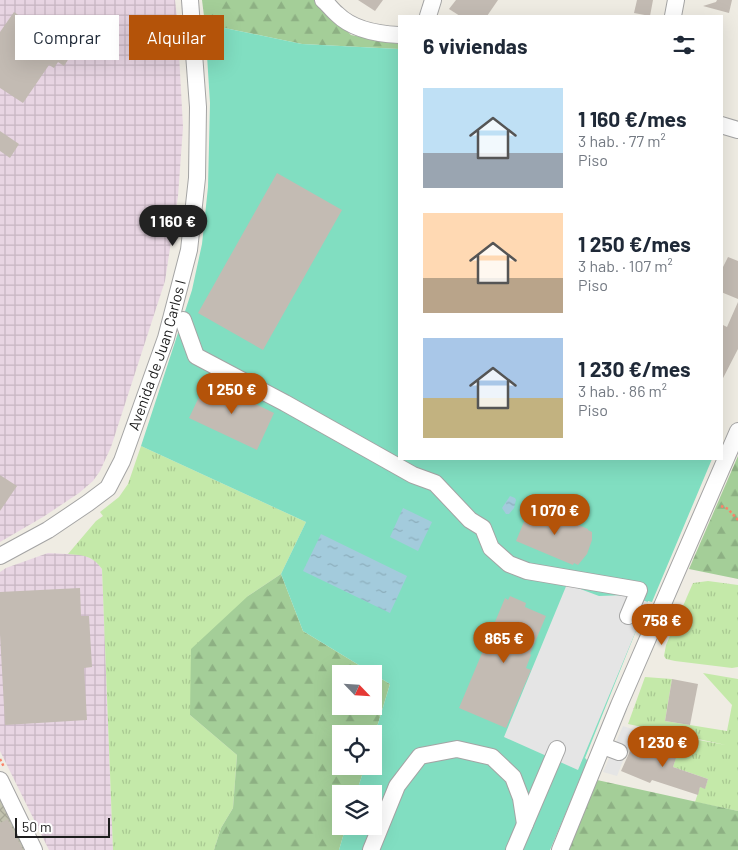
<!DOCTYPE html>
<html lang="es">
<head>
<meta charset="utf-8">
<style>
	body { margin:0; font-family:Barlow,sans-serif; background:#f6f6f7; color:#1f2937; height:100vh; display:flex; flex-direction:column; font-size:19px; white-space:nowrap }
	* { box-sizing:border-box; margin:0 }
	p { font-size:16px; color:#747a83 }
	.icon { flex:none; width:28px; height:28px; fill:none; stroke:currentColor; stroke-width:2; stroke-linecap:round; stroke-linejoin:round }
	.map { position:relative; flex:1; overflow:hidden }
	.drawer { position:absolute; left:398px; top:15px; width:325px; height:445px; display:flex; flex-direction:column; background:#fff; border-radius:0px; box-shadow:0 5px 20px #0002 }
	.drawer>* { flex:none }
	.banner { position:absolute; left:15px; top:15px; width:308px; height:45px; display:flex; gap:10px }
	.needle { width:32px; rotate:115deg }
	.tools { position:absolute; left:332px; top:665px; display:grid; gap:10px }
	.tools a { display:grid; place-items:center; width:50px; height:50px; border-radius:0px; background:#fff; box-shadow:0 5px 20px #0002; font-size:25px }
	.scale { position:absolute; left:15px; bottom:12px; width:95px; box-sizing:border-box; padding-left:5px; border:2px solid #1d1d1d; border-top:0; font-size:14px; line-height:18px; white-space:nowrap; color:#1d1d1d; -webkit-text-stroke:4px #fff; paint-order:stroke }
	.price { position:absolute; translate:-50% -42px; padding:0 11px; border-radius:18px; background:#b45309; color:#fff; font-size:16px; line-height:32px; filter:drop-shadow(0 1px 2px #0008) }
	.price::after { content:''; position:absolute; left:50%; top:30px; width:15px; height:11px; margin-left:-8px; background:inherit; clip-path:polygon(0 0,100% 0,50% 100%) }
	.price.current { background:#222; color:#fff }
	ul { padding:0; list-style:none }
	li { display:flex; align-items:center; gap:15px; height:125px; padding:0 25px }
	li span { display:grid; place-items:center; flex:none; width:140px; height:100px; border-radius:0px; color:#555 }
	li>.icon { margin-inline-start:auto }
	span .icon { width:60px; height:60px; fill:#fffc; stroke-width:1 }
	li b { font-size:21px }
	h2 { display:flex; justify-content:space-between; align-items:center; height:60px; padding:0 25px; font-size:21px }
	.chip { padding:0 18px; border-radius:0px; background:#fff; box-shadow:0 5px 20px #0002; font-size:18px; line-height:45px }
	.chip.current { background:#b45309; color:#fff }
	.map>svg:first-child { display:block }
</style>
</head>
<body>
<div class="map">
<svg width="738" height="850" viewBox="0 0 738 850">
	<defs>
		<pattern id="industrial-grid" width="8" height="8" patternUnits="userSpaceOnUse" patternTransform="scale(1.25)"><rect width="8" height="8" fill="#e8d5e3"/><path d="M0 4h8M4 0v8" fill="none" stroke="#c7b6c2"/></pattern>
		<pattern id="construction-cross-hatch" width="8" height="8" patternUnits="userSpaceOnUse" patternTransform="scale(1.25)"><rect width="8" height="8" fill="#c2c3af"/><path d="M0 0l8 8M0 8l8-8" fill="none" stroke="#a6a796"/></pattern>
		<pattern id="grass-tufts" width="24" height="20" patternUnits="userSpaceOnUse" patternTransform="scale(1.25)"><rect width="24" height="20" fill="#c4e9a9"/><path d="M3 7l-1-3M5 7V3M7 7l1-3M15 17l-1-3M17 17v-4M19 17l1-3" fill="none" stroke="#a8c791"/></pattern>
		<pattern id="forest-firs" width="22" height="20" patternUnits="userSpaceOnUse" patternTransform="scale(1.25)"><rect width="22" height="20" fill="#a4ce98"/><path d="M5 1l3.5 6h-7zM16 11l3.5 6h-7z" fill="#8db083"/></pattern>
		<pattern id="water-ripples" width="26" height="14" patternUnits="userSpaceOnUse" patternTransform="scale(1.25)"><rect width="26" height="14" fill="#a3cbdc"/><path d="M2 4q2-2 4 0t4 0M15 11q2-2 4 0t4 0" fill="none" stroke="#8caebc"/></pattern>
	</defs>
	<rect width="100%" height="100%" fill="#efece3"/>
	<g fill="url(#industrial-grid)">
		<path d="M0 0H175L177 18 183 127 178 196 165 281 111 447 100 471 93 481 79 493 43 517 0 542Z"/>
		<path d="M48 553 84 555 96 561 102 569 113 850H49L0 751V572L6 568Z"/>
	</g>
	<path fill="url(#construction-cross-hatch)" d="M0 799 25 850H0Z"/>
	<g fill="url(#grass-tufts)">
		<path d="M141 446 306 522 281 574 248 596 190 715 237 755 233 808 221 828 214 850H113L102 569C93 556 83 555 68 554L96 521 103 516 100 512 119 497 128 484Z"/>
		<path d="M708 581 738 585V667L732 668 675 661 666 659 664 656 666 645 693 583Z"/>
		<path d="M703 673 738 679V811L695 802 700 787 705 788 708 779 673 767 682 737 726 745 628 724 645 677 672 679 665 721 727 731 732 705Z"/>
	</g>
	<g fill="url(#forest-firs)" fill-rule="evenodd">
		<path d="M202 0H317L351 35 399 44V49L302 44 205 24Z"/>
		<path d="M738 456V579L689 569Z"/>
		<path d="M281 574 303 631 390 684 374 737V734H341V766H365L356 794H341V826H346L339 850H214L221 828 233 808 237 755 190 715 191 649 248 596ZM341 674H374V706H341Z"/>
		<path d="M597 780 738 811V850H569Z"/>
	</g>
	<path fill="#81dec1" d="M205 24 302 44 399 49V459H712L652 602 648 601 585 758 588 761 550 850H339L346 826H374V794H356L365 766H374V737L390 684 303 631 281 574 306 522 141 446 192 290 202 244 208 187 210 103Z"/>
	<g fill="#e5e5e5">
		<path d="M567 584 599 596 627 595 648 602 578 770 504 737Z"/>
		<path d="M623 726 635 730 617 776 603 772Z"/>
	</g>
	<g fill="url(#water-ripples)">
		<path d="M510 496 515 498 516 500 514 508 509 514H506L502 508Z"/>
		<path d="M403 508 432 522 418 551 390 537Z"/>
		<path d="M321 534 407 576 390 613 303 571Z"/>
	</g>
	<g fill="#c3bbb3">
		<path d="M358 0H383L375 11Z"/>
		<path d="M456 0H498L487 16H460L449 9Z"/>
		<path d="M637 0H653L650 16 634 13Z"/>
		<path d="M717 0H732L729 13 703 6 716 2Z"/>
		<path d="M14 12 53 39 51 42 71 55 64 66 58 62 54 68 49 65 23 103 0 88V32Z"/>
		<path d="M0 131 19 144 10 158 0 151Z"/>
		<path d="M277 173 342 210 263 350 198 313Z"/>
		<path d="M728 257 738 261V299L721 292V266L723 267Z"/>
		<path d="M738 302V349L721 382V324L727 327Z"/>
		<path d="M207 380 274 413 257 450 189 418Z"/>
		<path d="M0 475 17 486 0 511Z"/>
		<path d="M531 505 588 529V530L592 532V540L587 554 578 565 574 563 573 565 516 541Z"/>
		<path d="M80 588 81 616H89L92 667 84 668 87 720 5 725 0 634V592Z"/>
		<path d="M510 596 526 603 525 607 546 616 530 654 531 655 526 668 531 670 506 728 459 708 505 598 508 600Z"/>
		<path d="M672 679 698 684 690 725 665 721Z"/>
		<path d="M661 740 680 746 673 767 708 779 705 789 700 787 698 795 652 780 650 783 621 771 630 751 638 755 641 746 657 752Z"/>
		<path d="M8 819V820L23 850H0V823Z"/>
	</g>
	<g fill="none" stroke-linecap="round" stroke-linejoin="round">
		<defs>
			<g id="minor">
				<path d="M323 0C328 4 332 10 337 14 353 30 377 34 399 35"/>
				<path d="M428 16 433 0"/>
				<path d="M673 16 676 0"/>
				<path d="M721 125 738 130"/>
				<path d="M183 320 196 356 285 403 413 475 435 483 470 520 483 528 491 548 509 564 527 571 639 590 628 616"/>
				<path id="s1" d="M0 556 48 530 88 503 108 488 122 461 166 338 189 250 197 178 198 107 190 0"/>
				<path d="M603 746 619 752"/>
				<path d="M0 780 34 850"/>
				<path d="M371 850 397 786 420 756 457 749 492 757 513 777 521 798 525 824"/>
				<path d="M514 850 557 749"/>
				<path d="M560 850 619 705 738 431"/>
			</g>
		</defs>
		<use href="#minor" stroke="#a4a4a4" stroke-width="18"/>
		<g stroke="#fa8369" stroke-width="2.5" stroke-dasharray="2.5 2.5" stroke-linecap="butt">
			<path d="M721 506 728 509 738 520"/>
			<path d="M0 759 4 767"/>
		</g>
		<use href="#minor" stroke="#fff" stroke-width="16"/>
	</g>
	<g text-anchor="middle" stroke-width="4" stroke-linejoin="round" paint-order="stroke">
		<g font-size="15" fill="#1d1d1d" stroke="#fff">
			<text dy="5" stroke="none"><textPath href="#s1" startOffset="270">Avenida de Juan Carlos I</textPath></text>
		</g>
	</g>
</svg>
<div class="tools">
<a><svg class="needle" viewBox="-14 -14 28 28"><path d="M0-13l5 13h-10z" fill="#e53935"/><path d="M0 13l5-13h-10z" fill="#747a83"/></svg></a>
<a><svg class="icon" aria-label="locate" viewBox="0 0 24 24"><circle cx="12" cy="12" r="6"/><path d="M12 2v4M12 18v4M2 12h4M18 12h4"/></svg></a>
<a><svg class="icon" aria-label="layers" viewBox="0 0 24 24"><path d="M12 4l9 5-9 5-9-5zM3 14l9 5 9-5"/></svg></a>
</div>
<div class="scale">50 m</div>
<b class="price current" style="left:173px;top:247px">1 160 €</b>
<b class="price" style="left:232px;top:415px">1 250 €</b>
<b class="price" style="left:555px;top:536px">1 070 €</b>
<b class="price" style="left:662px;top:646px">758 €</b>
<b class="price" style="left:504px;top:664px">865 €</b>
<b class="price" style="left:663px;top:768px">1 230 €</b>
<div class="banner">
<a class="chip">Comprar</a>
<a class="chip current">Alquilar</a>
</div>
<section class="drawer">
<h2>6 viviendas<svg class="icon" aria-label="filters" viewBox="0 0 24 24"><path d="M4 7h16M4 17h16"/><circle cx="9" cy="7" r="2"/><circle cx="15" cy="17" r="2"/></svg></h2>
<ul>
<li><span style="background:linear-gradient(#bfe0f5 65%,#9aa5b1 0)"><svg class="icon" aria-label="home" viewBox="0 0 24 24"><path d="M3 11l9-7 9 7M6 9v11h12V9"/></svg></span><div><b>1 160 €/mes</b><p>3 hab. · 77 m²</p><p>Piso</p></div></li>
<li><span style="background:linear-gradient(#ffd9b3 65%,#b9a48a 0)"><svg class="icon" aria-label="home" viewBox="0 0 24 24"><path d="M3 11l9-7 9 7M6 9v11h12V9"/></svg></span><div><b>1 250 €/mes</b><p>3 hab. · 107 m²</p><p>Piso</p></div></li>
<li><span style="background:linear-gradient(#a9c7e8 60%,#c2b280 0)"><svg class="icon" aria-label="home" viewBox="0 0 24 24"><path d="M3 11l9-7 9 7M6 9v11h12V9"/></svg></span><div><b>1 230 €/mes</b><p>3 hab. · 86 m²</p><p>Piso</p></div></li>
</ul>
</section>
</div>
</body>
</html>
